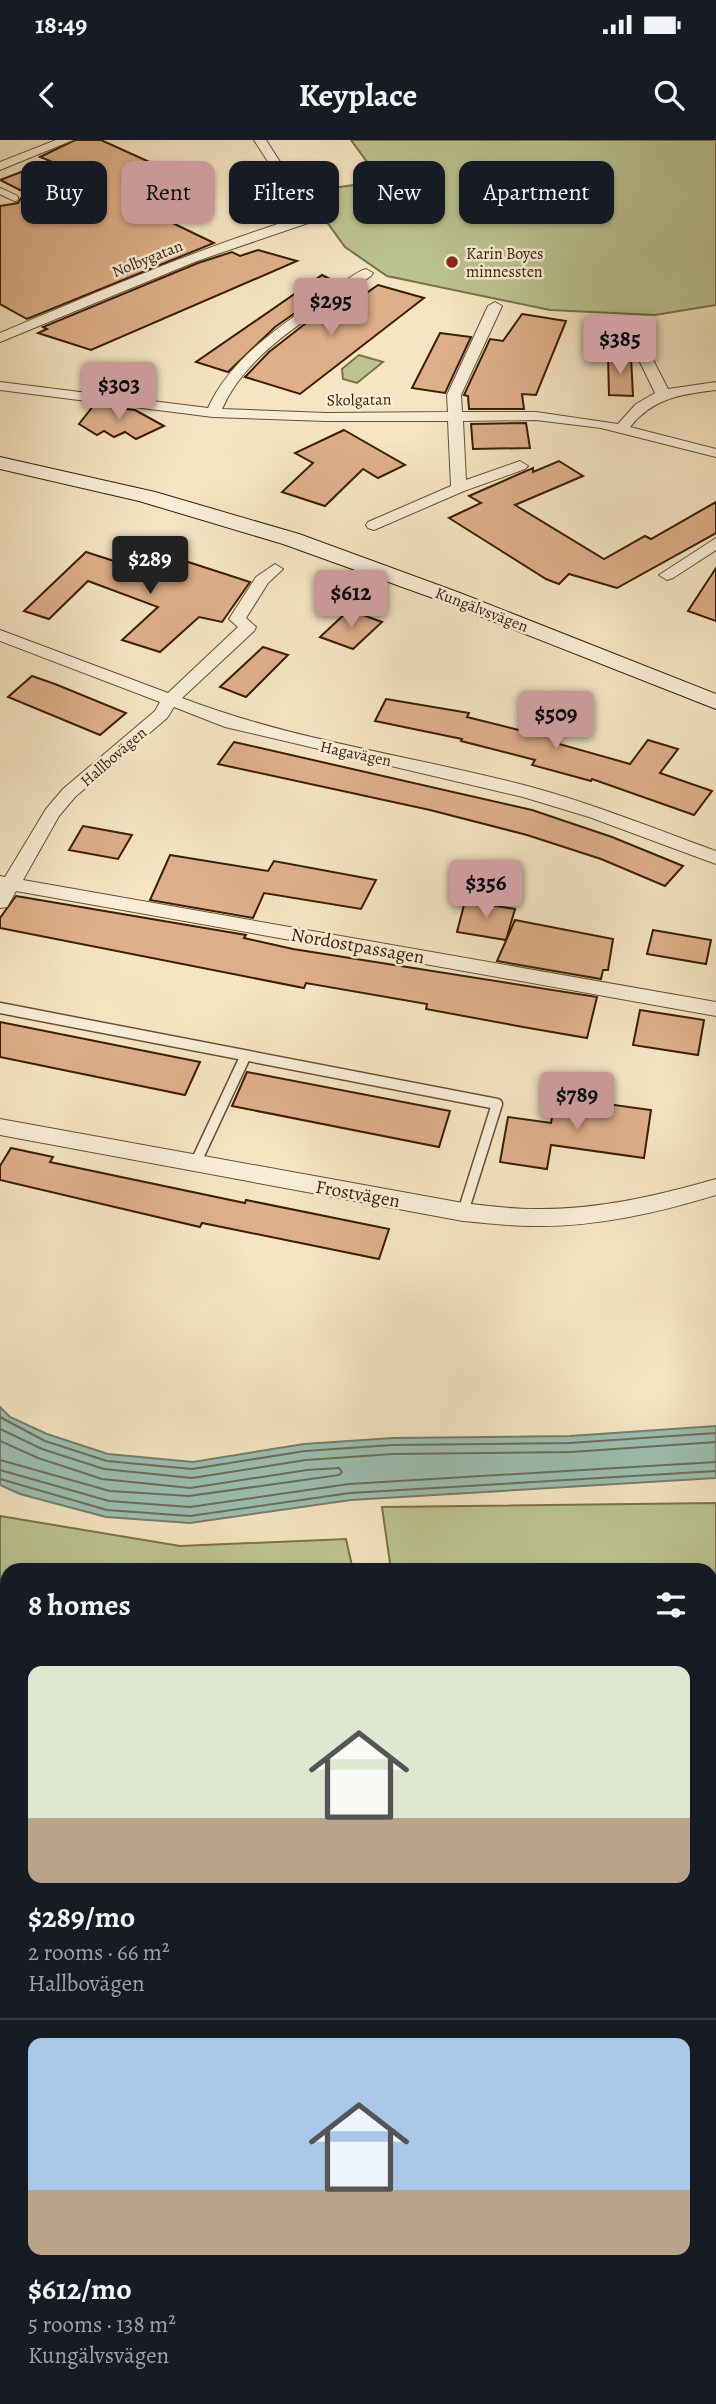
<!DOCTYPE html>
<html lang="en">
<head>
<meta charset="utf-8">
<style>
	body { margin:0; font-family:Alegreya,serif; background:#20242c; color:#f1f3f6; height:100vh; display:flex; flex-direction:column; font-size:26px; white-space:nowrap }
	* { box-sizing:border-box; margin:0 }
	p { font-size:23px; color:#9ea1a6 }
	.icon { flex:none; width:38px; height:38px; fill:none; stroke:currentColor; stroke-width:2; stroke-linecap:round; stroke-linejoin:round }
	.map { position:relative; flex:1; overflow:hidden }
	.drawer { position:absolute; left:0px; top:1423px; width:718px; height:842px; display:flex; flex-direction:column; background:#171b24; border-radius:21px 21px 0 0; box-shadow:0 2px 5px #0004 }
	.drawer>* { flex:none }
	.banner { position:absolute; left:21px; top:21px; width:676px; height:63px; display:flex; gap:14px }
	.price { position:absolute; translate:-50% -60px; padding:0 16px; border-radius:7px; background:#c59692; color:#111; font-size:23px; line-height:46px; filter:drop-shadow(0 2px 4px #0008) }
	.price::after { content:''; position:absolute; left:50%; top:42px; width:21px; height:16px; margin-left:-10px; background:inherit; clip-path:polygon(0 0,100% 0,50% 100%) }
	.price.on { background:#222; color:#fff }
	ul { padding:0; list-style:none }
	li { display:grid; align-content:center; gap:14px; height:371px; padding:0 28px }
	li+li { border-top:2px solid #363941 }
	li span { display:grid; place-items:center; height:217px; border-radius:14px; color:#555 }
	li>.icon { margin-inline-start:auto }
	span .icon { width:126px; height:126px; fill:#fffc; stroke-width:1 }
	li b { font-size:30px }
	h2 { display:flex; justify-content:space-between; align-items:center; height:84px; padding:0 28px; font-size:30px }
	.tag { padding:0 24px; border-radius:14px; background:#171b24; box-shadow:0 2px 5px #0004; font-size:24px; line-height:63px }
	.tag.on { background:#c59692; color:#111 }
	.status { display:flex; justify-content:space-between; align-items:center; height:49px; padding:0 35px; background:#171b24; direction:ltr }
	.status svg { height:19px; fill:currentColor }
	header { display:flex; justify-content:space-between; align-items:center; height:91px; padding:0 28px; background:#171b24; font-size:32px; font-weight:700 }
	.map>svg:first-child { display:block }
</style>
</head>
<body>
<div class="status"><b>18:49</b><svg viewBox="0 0 49 12"><path d="M0 12V9h3v3zM5 12V6h3v6zM10 12V3h3v9zM15 12V0h3v12zM26 1h20v11H26zM47 4h2v5h-2z"/></svg></div>
<header><svg class="icon" aria-label="back" viewBox="0 0 24 24"><path d="M15 5l-7 7 7 7"/></svg>Keyplace<svg class="icon" aria-label="search" viewBox="0 0 24 24"><circle cx="10" cy="10" r="6"/><path d="M15 15l6 6"/></svg></header>
<div class="map">
<svg width="716" height="2264" viewBox="0 0 716 2264">
	<rect width="100%" height="100%" fill="#f5e5c3"/>
	<filter id="stains"><feTurbulence type="fractalNoise" baseFrequency=".00286" numOctaves="4"/><feColorMatrix values="0 0 0 0 .2 0 0 0 0 .09 0 0 0 0 .02 0 0 0 .5 -.17"/></filter>
	<radialGradient id="worn" r=".72"><stop offset=".6" stop-color="#630" stop-opacity="0"/><stop offset="1" stop-color="#630" stop-opacity=".3"/></radialGradient>
	<g fill="#bcc493" stroke="#7c714c" stroke-width="2">
		<path d="M351 0H716V165L655 175 550 170 387 136 345 107 305 52 381 41Z"/>
		<path d="M359 215 383 222 357 243 343 239 342 229Z"/>
		<path d="M716 1363V1715L711 1716 710 1430H391L382 1367Z"/>
		<path d="M0 1376 180 1406 346 1399 353 1430H7V1482L0 1484Z"/>
		<path d="M0 1603 2 1607 7 1606V1814L0 1821Z"/>
	</g>
	<g fill="#9cbfb2" stroke="#757f6c" stroke-width="2">
		<path d="M0 1267 10 1277 47 1294 108 1314 193 1322 304 1304 393 1298 570 1296 716 1286V1338L351 1360 190 1383 106 1377 20 1354 0 1345Z"/>
		<path d="M7 1482V1606L2 1608 0 1484Z"/>
	</g>
	<g fill="none" stroke-linecap="round" stroke-linejoin="round">
		<g stroke="#6c6e5b" stroke-width="2">
			<path d="M0 1277 45 1301 107 1321 192 1329 305 1311 393 1305 570 1303 716 1293"/>
			<path d="M0 1289 42 1309 104 1329 192 1338 306 1320 393 1314 571 1312 716 1302"/>
			<path d="M0 1301 38 1318 102 1339 190 1348 307 1330 339 1328 342 1332 339 1335 189 1356 110 1351 0 1320"/>
			<path d="M0 1330 109 1361 190 1367 349 1344 716 1322"/>
			<path d="M0 1339 107 1370 190 1376 350 1353 716 1331"/>
		</g>
	</g>
	<g fill="#dfaf89" stroke="#3b1e04" stroke-width="2">
		<path d="M75 0H101L187 39 129 62 214 103 27 179 0 164V66L18 63 21 58 30 55 0 40 50 21 40 17Z"/>
		<path d="M258 110 297 121 91 210 38 193 47 189 43 187 198 123 232 112 240 116Z"/>
		<path d="M322 135 338 143 275 187 228 232 196 222Z"/>
		<path d="M378 145 424 158 300 254 245 237 269 212 310 180 353 151 362 156Z"/>
		<path d="M522 174 566 181 536 255 522 254 524 269H469L468 256 464 255 490 199 503 201Z"/>
		<path d="M440 193 471 197 445 253 412 248Z"/>
		<path d="M608 216 631 217 633 256 609 255Z"/>
		<path d="M94 265 135 270 164 286 136 299 125 292 114 297 104 291 97 295 79 284Z"/>
		<path d="M526 283 530 308 473 309 471 284Z"/>
		<path d="M344 290 405 325 378 338 363 329 325 366 282 352 313 323 295 313Z"/>
		<path d="M559 321 583 336 515 365 604 419 645 396 651 399 716 362V393L617 448 569 434 559 444 546 439 449 378 481 363 469 356 533 328V332Z"/>
		<path d="M86 412 167 438 185 421 250 442 222 482 199 477 160 512 122 500 158 467 88 441 49 479 24 471Z"/>
		<path d="M716 428V481L688 471Z"/>
		<path d="M349 470 382 482 353 509 320 497Z"/>
		<path d="M263 507 288 515 246 557 220 547Z"/>
		<path d="M32 536 55 544 126 573 100 595 8 557Z"/>
		<path d="M386 559 469 573 467 577 531 593 547 565 577 572 559 604 630 624 648 600 678 609 660 633 712 651 694 675 592 639 591 641 532 625 535 620 461 601 462 599 375 581Z"/>
		<path d="M234 602 532 670 612 697 683 726 665 746 601 719 527 695 430 670 218 624Z"/>
		<path d="M83 686 132 695 118 719 69 710Z"/>
		<path d="M170 715 268 731 274 721 376 740 361 769 264 753 253 778 150 760Z"/>
		<path d="M16 756 246 795 244 798 293 809 597 857 587 898 523 887 426 869 427 864 306 843 304 848 0 788V778Z"/>
		<path d="M465 761 515 769 506 800 457 792Z"/>
		<path d="M515 780 613 799 608 830H603L601 839 497 821Z"/>
		<path d="M653 790 711 800 706 824 647 814Z"/>
		<path d="M640 870 704 880 698 915 633 905Z"/>
		<path d="M0 882 200 922 185 955 0 917Z"/>
		<path d="M247 932 450 971 439 1007 232 966Z"/>
		<path d="M556 957 651 970 644 1018 551 1005 547 1029 500 1022 508 977 551 983Z"/>
		<path d="M11 1008 53 1017 50 1022 245 1063 246 1060 389 1089 379 1119 202 1083 200 1087 0 1040V1026Z"/>
	</g>
	<g fill="none" stroke-linecap="round" stroke-linejoin="round">
		<defs>
			<path id="lane-far2" d="M0 51 15 58"/>
			<g id="lane-far1">
				<path d="M0 868 497 964 463 1072"/>
				<path d="M195 1024 245 917"/>
			</g>
			<path id="lane" d="M710 2103H716"/>
			<g id="street">
				<path d="M56 0H73L0 30V22Z"/>
				<path d="M254 0H266L316 78 314 81 197 121 0 202V193C100 151 199 108 303 76Z"/>
				<path d="M366 129 373 133 371 136C320 172 248 209 222 269L326 273 448 272 447 255 488 166 495 162 502 166 461 255 462 272H536L618 284 636 264 655 253 637 216 634 189 641 185 648 189 651 216 668 249 716 242V250C682 254 653 258 630 287L716 309V317L601 288 536 280 463 281 466 340 520 321 528 326 525 329 464 351 374 390 368 388 366 385 368 382 451 346 448 281H326L213 277 0 250V242L208 268C231 217 284 183 329 153 341 145 353 133 366 129Z"/>
				<path d="M716 398V410L673 438 667 440 659 435Z"/>
				<path d="M275 424 283 429 268 443 246 478 256 487 254 491 182 558C294 601 415 616 531 647 594 664 655 689 716 711V724L589 677 523 657 225 587 174 567 167 578 75 657 59 676 23 740 716 862V876L16 751 7 767 0 768V736L5 737 46 669 63 649 155 571 160 562 0 501V490L168 553 238 487 229 479 256 437Z"/>
				<path d="M0 979 463 1063C487 1066 510 1069 534 1069 596 1070 657 1056 716 1039V1055C657 1073 596 1087 534 1086 510 1086 487 1083 463 1081L0 995Z"/>
				<path d="M716 1775V1810L710 1812V1778Z"/>
				<path d="M7 2210V2244L0 2246V2212Z"/>
				<rect x="673" y="2258" width="34" height="6"/>
			</g>
			<path id="secondary" d="M0 317 155 352 299 394 460 453 716 554V569L444 462 283 404 139 361 0 329Z"/>
		</defs>
		<use href="#lane-far2" stroke="#6a5034" stroke-width="8"/>
		<use href="#lane-far1" stroke="#6a5034" stroke-width="13"/>
		<use href="#lane" stroke="#6a5034" stroke-width="17"/>
		<use href="#street" stroke="#6a5034" stroke-width="2"/>
		<use href="#secondary" stroke="#3b1e04" stroke-width="2"/>
		<use href="#lane-far2" stroke="#f8eed8" stroke-width="6"/>
		<use href="#lane-far1" stroke="#f8eed8" stroke-width="10"/>
		<use href="#lane" stroke="#f8eed8" stroke-width="14"/>
		<use href="#street" fill="#f8eed8" fill-rule="evenodd"/>
		<use href="#secondary" fill="#f8eed8" fill-rule="evenodd"/>
	</g>
	<circle fill="#8f2418" stroke="#f8eed8" stroke-width="2.5" cx="452" cy="122" r="7"/>
	<g text-anchor="middle" stroke-width="5" stroke-linejoin="round" paint-order="stroke">
		<g font-size="16" fill="#3b1e04" stroke="#f8eed8" text-anchor="start">
			<text x="466" y="119">Karin Boyes<tspan x="466" dy="18">minnessten</tspan></text>
		</g>
		<g font-size="16" fill="#3b1e04" stroke="#f8eed8">
			<text transform="translate(147 118) rotate(-22)" y="6">Nolbygatan</text>
			<text transform="translate(359 259) rotate(-1)" y="6">Skolgatan</text>
			<text transform="translate(482 469) rotate(21)" y="6">Kungälvsvägen</text>
			<text transform="translate(356 613) rotate(12)" y="6">Hagavägen</text>
			<text transform="translate(113 616) rotate(-41)" y="6">Hallbovägen</text>
		</g>
		<g font-size="19" fill="#3b1e04" stroke="#f8eed8">
			<text transform="translate(358 805) rotate(10)" y="7">Nordostpassagen</text>
			<text transform="translate(358 1053) rotate(10)" y="7">Frostvägen</text>
		</g>
	</g>
	<rect width="100%" height="100%" filter="url(#stains)"/>
	<rect width="100%" height="100%" fill="url(#worn)"/>
</svg>
<b class="price" style="left:331px;top:198px">$295</b>
<b class="price" style="left:620px;top:236px">$385</b>
<b class="price" style="left:119px;top:282px">$303</b>
<b class="price on" style="left:150px;top:456px">$289</b>
<b class="price" style="left:351px;top:490px">$612</b>
<b class="price" style="left:556px;top:611px">$509</b>
<b class="price" style="left:486px;top:780px">$356</b>
<b class="price" style="left:577px;top:992px">$789</b>
<div class="banner">
<a class="tag">Buy</a>
<a class="tag on">Rent</a>
<a class="tag">Filters</a>
<a class="tag">New</a>
<a class="tag">Apartment</a>
</div>
<section class="drawer">
<h2>8 homes<svg class="icon" aria-label="filters" viewBox="0 0 24 24"><path d="M4 7h16M4 17h16"/><circle cx="9" cy="7" r="2"/><circle cx="15" cy="17" r="2"/></svg></h2>
<ul>
<li><span style="background:linear-gradient(#dfe7d0 70%,#b9a48a 0)"><svg class="icon" aria-label="home" viewBox="0 0 24 24"><path d="M3 11l9-7 9 7M6 9v11h12V9"/></svg></span><div><b>$289/mo</b><p>2 rooms · 66 m²</p><p>Hallbovägen</p></div></li>
<li><span style="background:linear-gradient(#a9c7e8 70%,#b9a48a 0)"><svg class="icon" aria-label="home" viewBox="0 0 24 24"><path d="M3 11l9-7 9 7M6 9v11h12V9"/></svg></span><div><b>$612/mo</b><p>5 rooms · 138 m²</p><p>Kungälvsvägen</p></div></li>
</ul>
</section>
</div>
</body>
</html>
